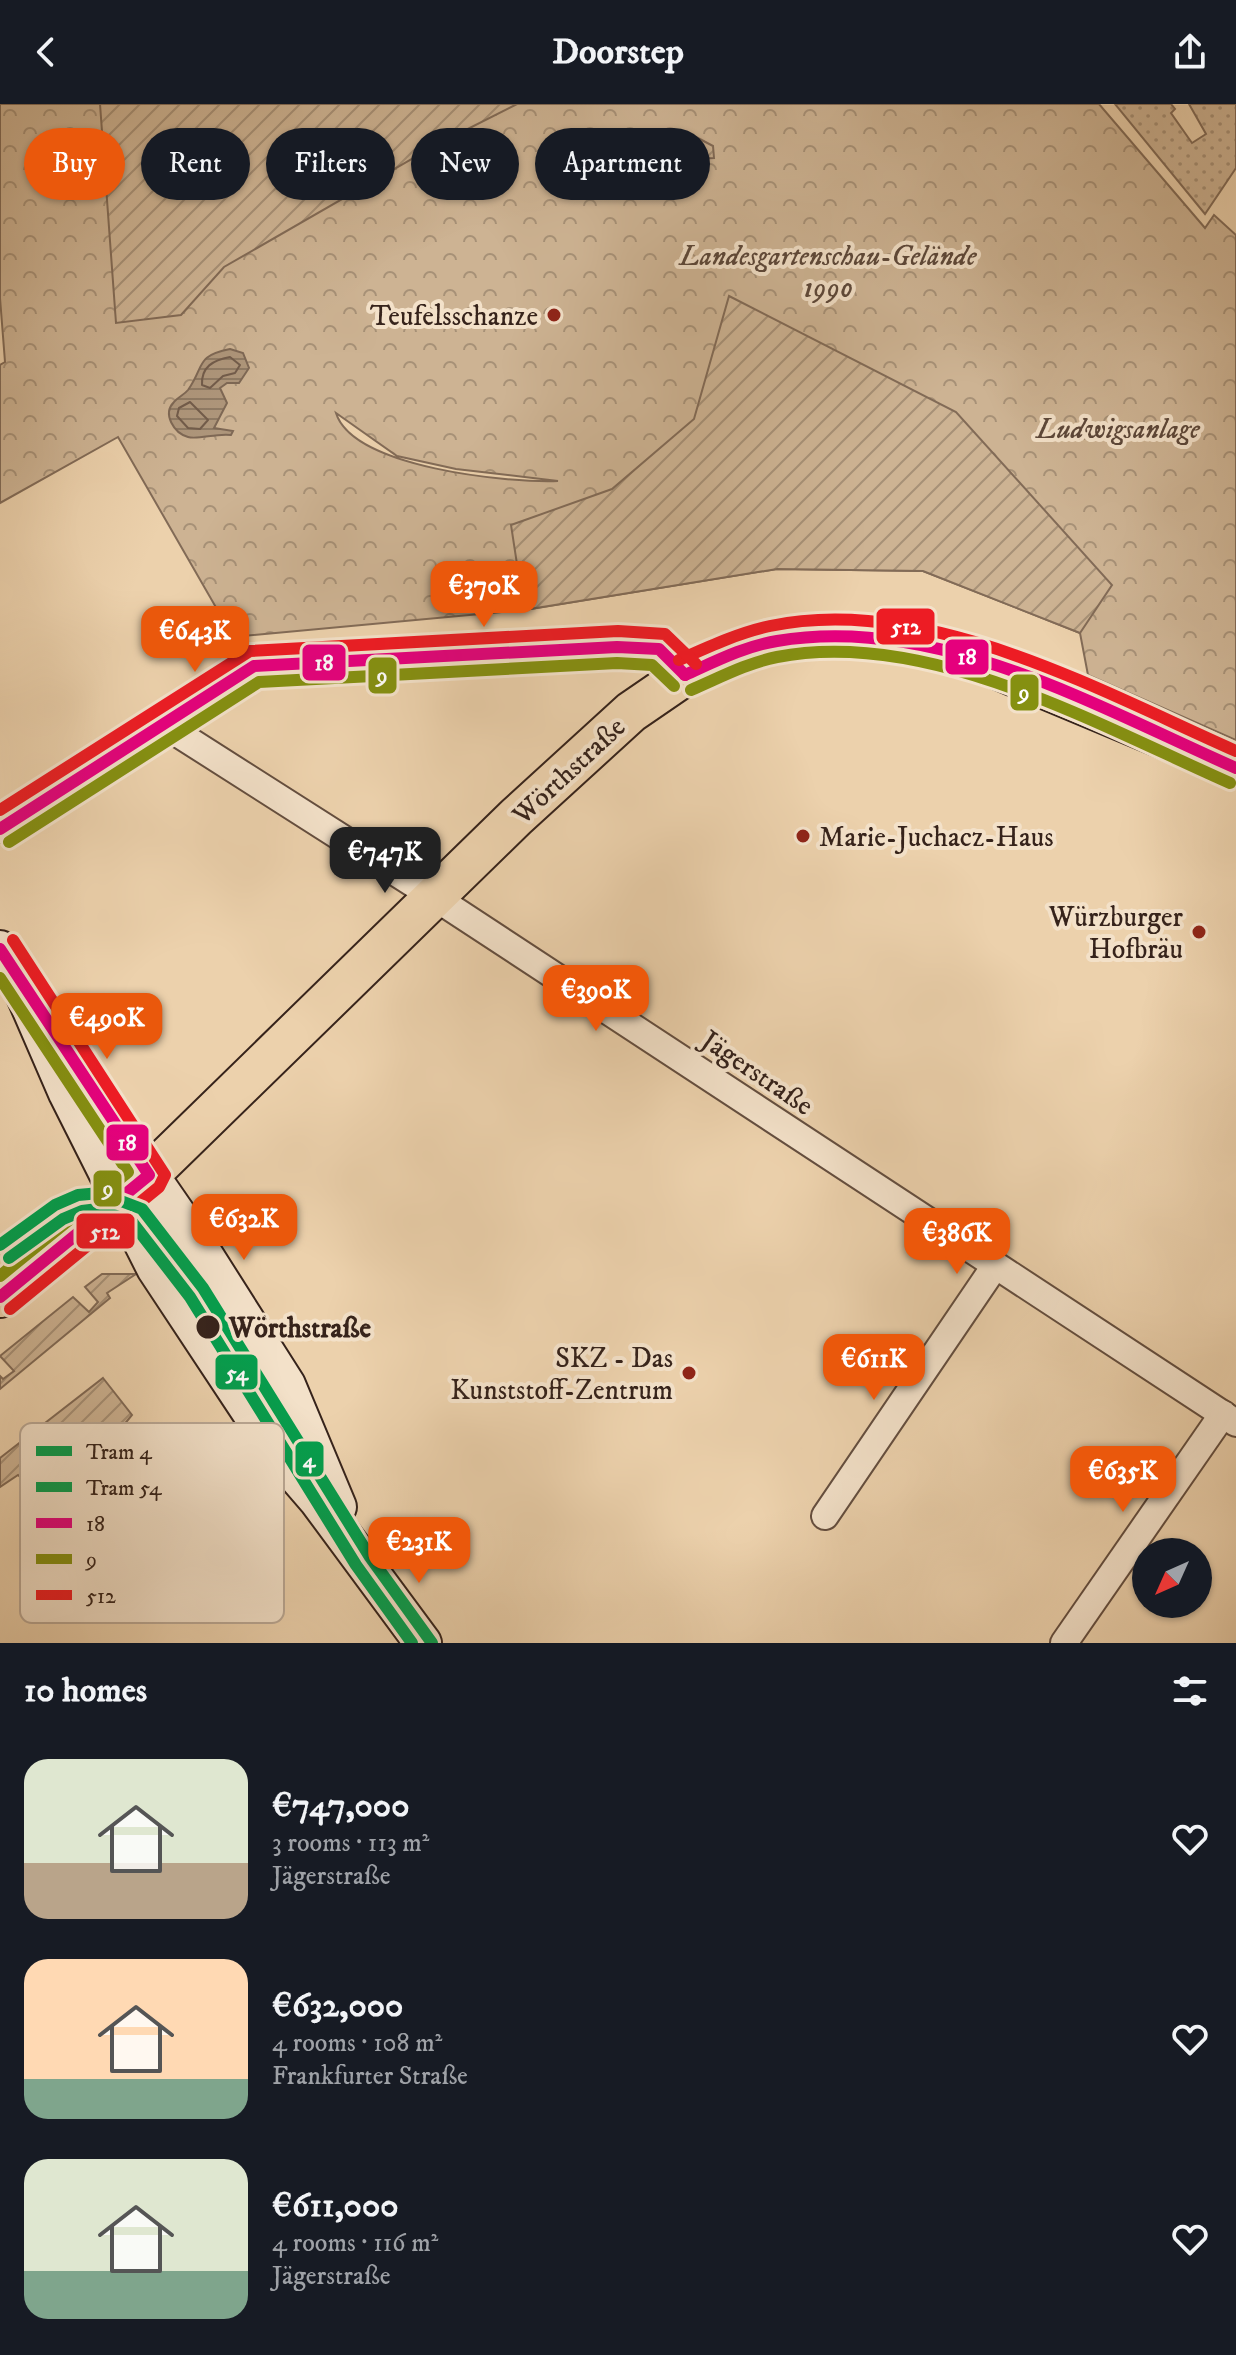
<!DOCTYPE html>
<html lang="en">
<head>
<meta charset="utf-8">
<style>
	body { margin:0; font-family:"IM FELL DW Pica",serif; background:#20242c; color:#f1f3f6; height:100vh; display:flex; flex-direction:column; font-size:30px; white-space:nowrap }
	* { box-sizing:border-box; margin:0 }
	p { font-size:26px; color:#9ea1a6 }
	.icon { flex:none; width:44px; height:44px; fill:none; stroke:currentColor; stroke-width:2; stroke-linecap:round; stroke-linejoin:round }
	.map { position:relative; height:1539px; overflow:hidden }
	.sheet { display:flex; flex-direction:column; background:#171b24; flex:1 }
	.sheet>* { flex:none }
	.hud { position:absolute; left:24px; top:24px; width:800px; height:72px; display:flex; gap:16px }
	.needle { width:52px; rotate:225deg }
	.fabs { position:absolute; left:1132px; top:1434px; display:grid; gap:16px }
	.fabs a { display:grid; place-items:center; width:80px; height:80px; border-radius:50%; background:#171b24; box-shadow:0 2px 6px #0004; font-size:40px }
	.price { position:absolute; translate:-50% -68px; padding:0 18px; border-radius:16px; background:#ea580c; color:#fff; font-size:26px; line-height:52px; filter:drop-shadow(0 2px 4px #0008) }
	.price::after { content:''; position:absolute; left:50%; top:48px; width:24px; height:18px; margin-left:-12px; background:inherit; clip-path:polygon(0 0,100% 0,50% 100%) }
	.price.current { background:#222; color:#fff }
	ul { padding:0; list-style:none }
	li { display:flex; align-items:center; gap:24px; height:200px; padding:0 24px }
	li span { display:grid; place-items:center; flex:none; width:224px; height:160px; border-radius:24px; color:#555 }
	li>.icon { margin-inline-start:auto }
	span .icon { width:96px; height:96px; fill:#fffc; stroke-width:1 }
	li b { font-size:34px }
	h2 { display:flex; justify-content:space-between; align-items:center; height:96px; padding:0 24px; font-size:34px }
	.tag { padding:0 28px; border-radius:36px; background:#171b24; box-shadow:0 2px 6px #0004; font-size:28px; line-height:72px }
	.tag.current { background:#ea580c; color:#fff }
	header { display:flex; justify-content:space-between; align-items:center; height:104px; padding:0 24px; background:#171b24; font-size:36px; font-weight:700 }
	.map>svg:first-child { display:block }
</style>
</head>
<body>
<header><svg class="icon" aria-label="back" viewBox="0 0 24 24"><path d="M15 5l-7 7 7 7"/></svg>Doorstep<svg class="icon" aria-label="share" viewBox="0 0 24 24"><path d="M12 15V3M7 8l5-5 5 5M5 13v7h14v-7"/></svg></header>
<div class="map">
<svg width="1236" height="1539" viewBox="0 0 1236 1539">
	<defs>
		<pattern id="grass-dots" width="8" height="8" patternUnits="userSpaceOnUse" patternTransform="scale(2)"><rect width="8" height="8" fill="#cdb393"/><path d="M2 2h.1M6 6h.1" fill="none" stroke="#a79177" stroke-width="1.8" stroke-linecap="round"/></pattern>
		<pattern id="forest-crowns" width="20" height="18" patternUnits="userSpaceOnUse" patternTransform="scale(2)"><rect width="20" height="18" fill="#cdb393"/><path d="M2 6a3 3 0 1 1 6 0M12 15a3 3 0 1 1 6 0" fill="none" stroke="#a79177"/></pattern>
		<pattern id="garden-furrows" width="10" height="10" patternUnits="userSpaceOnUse" patternTransform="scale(2)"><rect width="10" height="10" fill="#cdb393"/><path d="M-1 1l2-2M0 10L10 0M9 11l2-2" fill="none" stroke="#a79177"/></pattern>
		<pattern id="water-rules" width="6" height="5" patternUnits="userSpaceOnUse" patternTransform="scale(2)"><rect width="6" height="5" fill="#ae967b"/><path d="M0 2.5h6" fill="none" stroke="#8e7a64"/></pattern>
	</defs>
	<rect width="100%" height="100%" fill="#ecd1ac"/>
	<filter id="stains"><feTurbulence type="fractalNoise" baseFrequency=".0025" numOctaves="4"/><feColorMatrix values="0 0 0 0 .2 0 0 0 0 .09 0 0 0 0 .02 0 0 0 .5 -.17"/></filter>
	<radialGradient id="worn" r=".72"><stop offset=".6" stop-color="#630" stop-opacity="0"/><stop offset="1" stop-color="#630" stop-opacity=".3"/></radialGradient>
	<path fill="url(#grass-dots)" stroke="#826b57" stroke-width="2" d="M1115 0H1171L1175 5 1171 9 1192 39 1206 30 1189 0H1236V64L1205 110Z"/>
	<path fill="url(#forest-crowns)" stroke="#826b57" stroke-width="2" fill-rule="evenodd" d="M0 0H1099L1205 124 1214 111 1236 131V636L1088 571 1080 529 923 467 777 465 524 506 233 533 118 333 0 399V261L5 258 0 194ZM336 309 397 352 456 365 558 377C509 379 353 364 336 309Z"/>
	<g fill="url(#garden-furrows)" stroke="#826b57" stroke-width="2">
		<path d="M100 0H517L438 40 224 163 181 211 116 219Z"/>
		<path d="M696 33 713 42 714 54 693 55 686 42Z"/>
		<path d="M603 38 632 85 568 54 564 44Z"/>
		<path d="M729 192 956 308 1112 481 1080 529 923 467 777 465 524 506 511 421 612 385 694 315Z"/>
		<path d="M102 1170H136L107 1189 110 1194 0 1285V1272L3 1275 14 1267 0 1252 73 1193 89 1208 98 1198 85 1183Z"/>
		<path d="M103 1274 132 1311 119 1327 180 1403 123 1464 18 1371 0 1383V1354Z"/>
	</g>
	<path fill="url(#water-rules)" stroke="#7e6855" stroke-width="2" d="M230 245 243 249 249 264 239 279H227L220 284 227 299 214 324 233 327 231 331C216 329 198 336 188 333 174 329 162 310 174 298 178 293 184 291 188 286 205 262 195 252 230 245Z"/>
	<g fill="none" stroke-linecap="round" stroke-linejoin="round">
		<g stroke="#725c4b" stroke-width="2">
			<path d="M230 253 240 261 235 269 223 272 210 284 202 281C201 263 213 256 230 253Z"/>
			<path d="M190 298 208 316 200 325 188 324 177 312 179 304Z"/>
		</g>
		<defs>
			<g id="street">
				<path d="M163 620 436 794 1236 1319"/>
				<path d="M0 725 254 562 617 543 659 545 685 571"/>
				<path d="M825 1412 995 1162"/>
				<path d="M1064 1539 1223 1310"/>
			</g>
			<g id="secondary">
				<path d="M0 845 31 895"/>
				<path d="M18 876 67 989 155 1164 280 1353 318 1397 423 1539"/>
				<path d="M74 961 195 1136 287 1281 338 1403"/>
			</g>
			<path id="primary" d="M0 1193 149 1071 516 713 631 608 685 571 736 548 778 537 843 531 903 535 989 561 1236 664"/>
		</defs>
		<use href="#street" stroke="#644e3f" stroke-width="30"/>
		<use href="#secondary" stroke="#36231b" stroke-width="40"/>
		<use href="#primary" stroke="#36231b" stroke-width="44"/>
		<use href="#street" stroke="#f3e1c9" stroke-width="26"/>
		<use href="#secondary" stroke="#f3e1c9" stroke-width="36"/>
		<use href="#primary" stroke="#ecd1ac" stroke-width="40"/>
		<defs>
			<g id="bus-1">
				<path d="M685 571C714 558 745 542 777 537 937 510 1095 602 1236 664"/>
				<path d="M0 725 254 562 617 543 659 545 685 571"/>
				<path d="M0 845 149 1071 0 1193"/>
			</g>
			<g id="bus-2">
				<path d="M691 586C719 574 747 559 777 553 927 524 1096 620 1230 679"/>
				<path d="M9 738 259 578 617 559 652 561 674 582"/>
				<path d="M0 874 128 1068 0 1172"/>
			</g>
			<g id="bus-3">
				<path d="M679 556C708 543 738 529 770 522 925 489 1098 586 1236 647"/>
				<path d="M0 706 250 547 618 527 665 530 696 560"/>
				<path d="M10 1205 159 1083 165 1071 13 836"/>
			</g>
		</defs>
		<use href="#bus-1" stroke="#f3e1c9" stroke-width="18"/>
		<use href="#bus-2" stroke="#f3e1c9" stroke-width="18"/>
		<use href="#bus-3" stroke="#f3e1c9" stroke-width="18"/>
		<use href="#bus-1" stroke="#e5007d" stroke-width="12"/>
		<use href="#bus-2" stroke="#859011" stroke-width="12"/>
		<use href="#bus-3" stroke="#ed1c24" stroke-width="12"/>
		<defs>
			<path id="tram-1" d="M0 1141 55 1101 78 1091 100 1089 142 1105 203 1184 370 1453 432 1539"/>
			<path id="tram-2" d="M9 1154 63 1115 82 1107 98 1105 132 1118 190 1193 356 1461 412 1539"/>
		</defs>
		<use href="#tram-1" stroke="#f3e1c9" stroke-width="18"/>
		<use href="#tram-2" stroke="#f3e1c9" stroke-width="18"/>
		<use href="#tram-1" stroke="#039f4d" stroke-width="12"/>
		<use href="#tram-2" stroke="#039f4e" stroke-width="12"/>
	</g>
	<g fill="#8f2418" stroke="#f3e1c9" stroke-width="3">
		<circle cx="554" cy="211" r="8"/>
		<circle cx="803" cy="732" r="8"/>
		<circle cx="1199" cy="828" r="8"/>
		<circle cx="689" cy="1269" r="8"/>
	</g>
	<circle fill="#36231b" stroke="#f3e1c9" stroke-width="3" cx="208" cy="1223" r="13"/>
	<g text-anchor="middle" stroke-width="8" stroke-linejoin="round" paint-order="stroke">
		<g font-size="28" font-style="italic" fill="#5c4739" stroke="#f3e1c9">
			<text x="828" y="161">Landesgartenschau-Gelände<tspan x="828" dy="32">1990</tspan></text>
			<text x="1118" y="334">Ludwigsanlage</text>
		</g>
		<g font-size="28" fill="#36231b" stroke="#f3e1c9" text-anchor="end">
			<text x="538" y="221">Teufelsschanze</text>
			<text x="819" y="742" text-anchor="start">Marie-Juchacz-Haus</text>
			<text x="1183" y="822">Würzburger<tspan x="1183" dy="32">Hofbräu</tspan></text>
			<text x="673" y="1263">SKZ - Das<tspan x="673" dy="32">Kunststoff-Zentrum</tspan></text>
		</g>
		<g font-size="28" fill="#36231b" stroke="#f3e1c9">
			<text transform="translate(568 666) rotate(-43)" y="10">Wörthstraße</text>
			<text transform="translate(758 968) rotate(34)" y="10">Jägerstraße</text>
		</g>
		<g font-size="28" font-weight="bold" fill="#36231b" stroke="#f3e1c9" text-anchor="start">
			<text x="229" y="1233">Wörthstraße</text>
		</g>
	</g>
	<rect x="20" y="1319" width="264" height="200" rx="12" fill="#f3e1c9" stroke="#baa895" stroke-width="2"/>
	<rect x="36" y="1342" width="36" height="10" fill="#039f4d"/>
	<rect x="36" y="1378" width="36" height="10" fill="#039f4e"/>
	<rect x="36" y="1414" width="36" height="10" fill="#e5007d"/>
	<rect x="36" y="1450" width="36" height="10" fill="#859011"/>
	<rect x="36" y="1486" width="36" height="10" fill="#ed1c24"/>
	<g font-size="22" fill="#36231b">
		<text x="86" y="1355">Tram 4</text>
		<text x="86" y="1391">Tram 54</text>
		<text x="86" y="1427">18</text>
		<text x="86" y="1463">9</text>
		<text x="86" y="1499">512</text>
	</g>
	<g stroke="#f3e1c9" stroke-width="3">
		<rect x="875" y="503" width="61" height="39" rx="8" fill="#ed1c24"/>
		<rect x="944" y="534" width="46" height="38" rx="8" fill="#e5007d"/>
		<rect x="301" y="539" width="46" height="39" rx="8" fill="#e5007d"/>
		<rect x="367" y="552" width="31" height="39" rx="8" fill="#859011"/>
		<rect x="1009" y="569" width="31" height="39" rx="8" fill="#859011"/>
		<rect x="105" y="1019" width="45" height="39" rx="8" fill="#e5007d"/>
		<rect x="92" y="1065" width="31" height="39" rx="8" fill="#859011"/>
		<rect x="75" y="1108" width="61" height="38" rx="8" fill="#ed1c24"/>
		<rect x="214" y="1249" width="45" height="38" rx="8" fill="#039f4e"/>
		<rect x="294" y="1336" width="31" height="38" rx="8" fill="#039f4d"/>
	</g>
	<g font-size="22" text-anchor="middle" font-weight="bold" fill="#fff">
		<text x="906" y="530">512</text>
		<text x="967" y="560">18</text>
		<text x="324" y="566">18</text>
		<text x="382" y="579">9</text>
		<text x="1024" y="596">9</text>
		<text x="127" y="1046">18</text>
		<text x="108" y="1092">9</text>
		<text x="105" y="1135">512</text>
		<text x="237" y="1276">54</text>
		<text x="309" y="1363">4</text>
	</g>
	<rect width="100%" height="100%" filter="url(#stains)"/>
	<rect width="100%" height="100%" fill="url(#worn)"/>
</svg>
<div class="fabs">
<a><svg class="needle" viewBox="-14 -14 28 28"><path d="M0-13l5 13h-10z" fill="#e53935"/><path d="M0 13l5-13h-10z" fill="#9ea1a6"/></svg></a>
</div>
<b class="price" style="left:484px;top:525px">€370K</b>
<b class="price" style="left:195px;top:570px">€643K</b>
<b class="price current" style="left:385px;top:791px">€747K</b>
<b class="price" style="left:596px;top:929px">€390K</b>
<b class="price" style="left:107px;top:957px">€490K</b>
<b class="price" style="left:244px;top:1158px">€632K</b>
<b class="price" style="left:957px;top:1172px">€386K</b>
<b class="price" style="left:874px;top:1298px">€611K</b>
<b class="price" style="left:1123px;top:1410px">€635K</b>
<b class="price" style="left:419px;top:1481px">€231K</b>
<div class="hud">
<a class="tag current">Buy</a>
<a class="tag">Rent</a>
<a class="tag">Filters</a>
<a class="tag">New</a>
<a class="tag">Apartment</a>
</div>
</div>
<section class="sheet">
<h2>10 homes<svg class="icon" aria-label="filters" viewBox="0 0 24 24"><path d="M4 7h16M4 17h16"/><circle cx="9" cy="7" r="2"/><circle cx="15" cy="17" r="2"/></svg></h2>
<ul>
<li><span style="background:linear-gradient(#dfe7d0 65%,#b9a48a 0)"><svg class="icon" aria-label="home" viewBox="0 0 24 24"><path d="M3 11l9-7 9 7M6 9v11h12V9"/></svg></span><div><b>€747,000</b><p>3 rooms · 113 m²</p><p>Jägerstraße</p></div><svg class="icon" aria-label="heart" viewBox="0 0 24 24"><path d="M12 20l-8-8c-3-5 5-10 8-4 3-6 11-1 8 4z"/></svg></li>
<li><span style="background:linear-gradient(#ffd9b3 75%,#7fa58c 0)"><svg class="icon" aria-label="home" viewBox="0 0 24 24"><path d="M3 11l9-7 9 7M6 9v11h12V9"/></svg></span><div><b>€632,000</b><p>4 rooms · 108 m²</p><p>Frankfurter Straße</p></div><svg class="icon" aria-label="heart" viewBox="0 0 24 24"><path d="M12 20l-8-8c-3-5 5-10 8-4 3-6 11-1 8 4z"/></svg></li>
<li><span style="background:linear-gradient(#dfe7d0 70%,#7fa58c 0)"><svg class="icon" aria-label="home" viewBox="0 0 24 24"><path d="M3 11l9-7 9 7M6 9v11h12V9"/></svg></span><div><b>€611,000</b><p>4 rooms · 116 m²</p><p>Jägerstraße</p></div><svg class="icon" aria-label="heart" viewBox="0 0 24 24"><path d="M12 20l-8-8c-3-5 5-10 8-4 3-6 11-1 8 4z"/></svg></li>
</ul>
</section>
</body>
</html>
